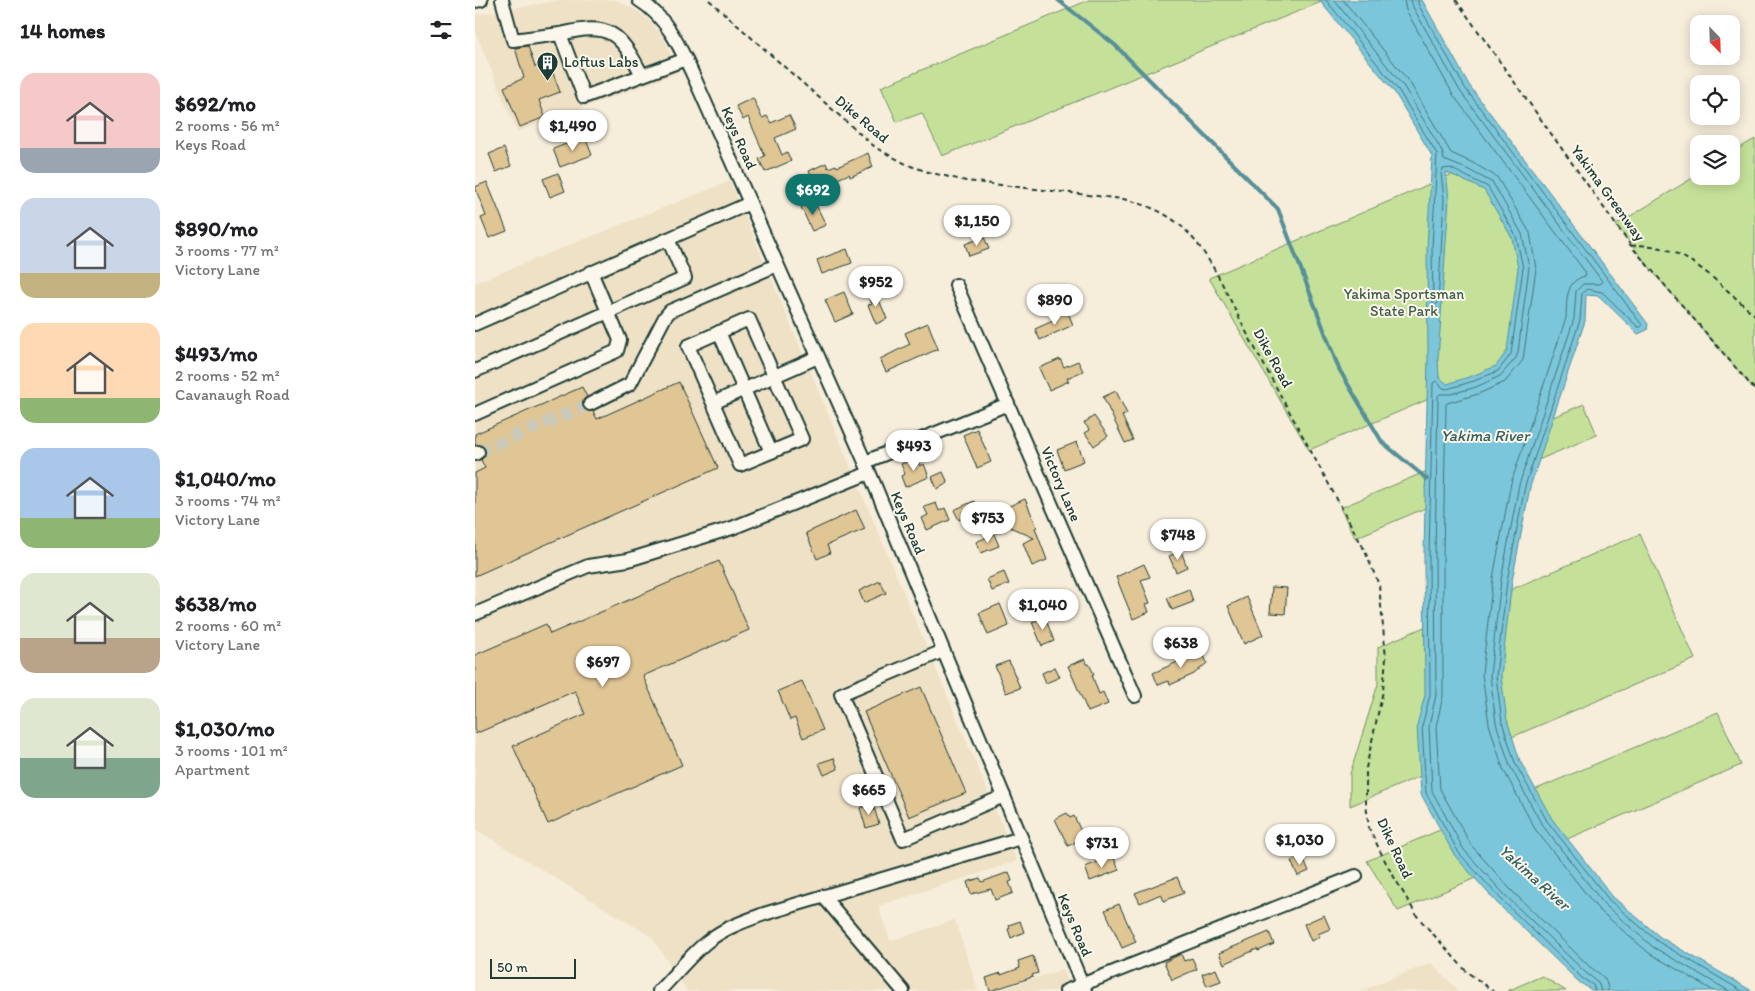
<!DOCTYPE html>
<html lang="en">
<head>
<meta charset="utf-8">
<style>
	body { margin:0; font-family:Itim,sans-serif; background:#f6f6f6; color:#202124; height:100vh; display:flex; flex-direction:column; font-size:19px; white-space:nowrap }
	* { box-sizing:border-box; margin:0 }
	p { font-size:16px; color:#757577 }
	.icon { flex:none; width:28px; height:28px; fill:none; stroke:currentColor; stroke-width:2; stroke-linecap:round; stroke-linejoin:round }
	.map { position:relative; flex:1; overflow:hidden }
	.side { display:flex; flex-direction:column; background:#fff; width:475px }
	.side>* { flex:none }
	.needle { width:32px; rotate:157deg }
	.controls { position:absolute; left:1215px; top:15px; display:grid; gap:10px }
	.controls a { display:grid; place-items:center; width:50px; height:50px; border-radius:10px; background:#fff; box-shadow:0 2px 12px #0003; font-size:25px }
	.scale { position:absolute; left:15px; bottom:12px; width:86px; box-sizing:border-box; padding-left:5px; border:2px solid #1f3d34; border-top:0; font-size:14px; line-height:18px; white-space:nowrap; color:#1f3d34; -webkit-text-stroke:4px #fbf7ec; paint-order:stroke }
	.price { position:absolute; translate:-50% -42px; padding:0 11px; border-radius:18px; background:#fff; color:#222; font-size:16px; line-height:32px; filter:drop-shadow(0 1px 2px #0008) }
	.price::after { content:''; position:absolute; left:50%; top:30px; width:15px; height:11px; margin-left:-8px; background:inherit; clip-path:polygon(0 0,100% 0,50% 100%) }
	.price.current { background:#0f766e; color:#fff }
	ul { padding:0; list-style:none }
	li { display:flex; align-items:center; gap:15px; height:125px; padding:0 20px }
	li span { display:grid; place-items:center; flex:none; width:140px; height:100px; border-radius:15px; color:#555 }
	li>.icon { margin-inline-start:auto }
	span .icon { width:60px; height:60px; fill:#fffc; stroke-width:1 }
	li b { font-size:21px }
	h2 { display:flex; justify-content:space-between; align-items:center; height:60px; padding:0 20px; font-size:21px }
	main { display:flex; flex:1; min-height:0 }
	.map>svg:first-child { display:block }
</style>
</head>
<body>
<main>
<section class="side">
<h2>14 homes<svg class="icon" aria-label="filters" viewBox="0 0 24 24"><path d="M4 7h16M4 17h16"/><circle cx="9" cy="7" r="2"/><circle cx="15" cy="17" r="2"/></svg></h2>
<ul>
<li><span style="background:linear-gradient(#f6c9c9 75%,#9aa5b1 0)"><svg class="icon" aria-label="home" viewBox="0 0 24 24"><path d="M3 11l9-7 9 7M6 9v11h12V9"/></svg></span><div><b>$692/mo</b><p>2 rooms · 56 m²</p><p>Keys Road</p></div></li>
<li><span style="background:linear-gradient(#c9d6e8 75%,#c2b280 0)"><svg class="icon" aria-label="home" viewBox="0 0 24 24"><path d="M3 11l9-7 9 7M6 9v11h12V9"/></svg></span><div><b>$890/mo</b><p>3 rooms · 77 m²</p><p>Victory Lane</p></div></li>
<li><span style="background:linear-gradient(#ffd9b3 75%,#8fb573 0)"><svg class="icon" aria-label="home" viewBox="0 0 24 24"><path d="M3 11l9-7 9 7M6 9v11h12V9"/></svg></span><div><b>$493/mo</b><p>2 rooms · 52 m²</p><p>Cavanaugh Road</p></div></li>
<li><span style="background:linear-gradient(#a9c7e8 70%,#8fb573 0)"><svg class="icon" aria-label="home" viewBox="0 0 24 24"><path d="M3 11l9-7 9 7M6 9v11h12V9"/></svg></span><div><b>$1,040/mo</b><p>3 rooms · 74 m²</p><p>Victory Lane</p></div></li>
<li><span style="background:linear-gradient(#dfe7d0 65%,#b9a48a 0)"><svg class="icon" aria-label="home" viewBox="0 0 24 24"><path d="M3 11l9-7 9 7M6 9v11h12V9"/></svg></span><div><b>$638/mo</b><p>2 rooms · 60 m²</p><p>Victory Lane</p></div></li>
<li><span style="background:linear-gradient(#dfe7d0 60%,#7fa58c 0)"><svg class="icon" aria-label="home" viewBox="0 0 24 24"><path d="M3 11l9-7 9 7M6 9v11h12V9"/></svg></span><div><b>$1,030/mo</b><p>3 rooms · 101 m²</p><p>Apartment</p></div></li>
</ul>
</section>
<div class="map">
<svg width="1280" height="991" viewBox="0 0 1280 991">
	<rect width="100%" height="100%" fill="#f6eddb"/>
	<filter id="ink" filterUnits="userSpaceOnUse"><feTurbulence type="fractalNoise" baseFrequency=".02" numOctaves="2"/><feDisplacementMap in="SourceGraphic" scale="10" xChannelSelector="R" yChannelSelector="G"/><feConvolveMatrix kernelMatrix="1 2 1 2 8 2 1 2 1" color-interpolation-filters="sRGB"/></filter>
	<g filter="url(#ink)">
		<g fill="#efe1c6">
			<path d="M87 0H141L161 10 171 17 185 33 191 43 203 73 42 132 0 31V15Z"/>
			<path d="M255 181 542 861 403 906 415 941 480 920 503 991H212L177 937 0 829V283Z"/>
			<path d="M956 963 984 991H885Z"/>
			<path d="M588 969 597 991H521Z"/>
		</g>
		<g fill="#c5e199" stroke="#728f66">
			<path d="M614 0H851L467 156 447 113 422 122 406 87Z"/>
			<path d="M1280 139V390L1183 278 1141 225 1224 174V176H1256V153Z"/>
			<path d="M1004 163 1083 344 834 450 734 278Z"/>
			<path d="M1109 404 1122 435 880 538 865 508Z"/>
			<path d="M1165 534 1220 659 875 806V774L903 684V647Z"/>
			<path d="M1243 712 1266 765 923 911 892 861Z"/>
			<path d="M1067 976 1091 991H1032Z"/>
		</g>
		<path fill="#7bc6db" stroke="#568f98" fill-rule="evenodd" d="M844 0H947L994 85 1173 324 1172 330 1163 334 1124 296 1111 295 1110 321 1055 487 1037 581 1026 676 1032 720 1045 761 1077 819 1138 897 1185 937 1277 991H1118L1104 982 1022 903 980 856 946 794 942 725 950 695 949 555 953 354 952 248 957 156 920 93ZM971 172 1009 190 1037 238 1043 268 1032 351 1021 366 997 376 972 384 964 377 963 359 974 199Z"/>
		<g fill="none" stroke-linecap="round" stroke-linejoin="round">
			<g stroke="#447477" stroke-width="1">
				<path d="M851 0 924 91 962 154 957 248 958 304 961 305 963 303 969 199 966 173 968 169 975 168 1013 187 1041 236 1048 268 1036 354 1023 371 999 381 972 389 968 388 961 381 958 383 954 555 955 695 947 726 951 793 984 853 1026 899 1107 978 1118 985 1120 991"/>
				<path d="M859 0 929 87 967 151 969 160 994 170 1018 183 1047 234 1054 267 1043 352 1041 358 1025 376 1001 387 976 394H965L963 396 960 555 961 695 954 726 957 791 989 850 1030 895 1111 973 1123 982 1126 991"/>
				<path d="M868 0 935 83 976 153 998 163 1022 177 1055 233 1061 269 1048 360 1030 382 1003 394 972 403 971 405 968 555V696L961 727 965 789 996 845 1036 890 1115 967C1125 974 1133 978 1133 991"/>
				<path d="M929 0 931 10 979 96 1111 273 1110 276C1090 281 1092 300 1091 318L1036 483 1018 578 1007 674 1014 724 1028 769 1060 829 1123 909 1174 953 1239 991"/>
				<path d="M936 0 938 7 985 91 1127 281 1125 284H1108L1101 291 1099 319 1044 485 1026 580 1015 675 1021 723 1035 766 1067 825 1129 904 1178 947 1254 991"/>
				<path d="M943 0V4L990 88 1167 325 1166 327H1163L1127 292 1112 289 1107 293 1105 320 1050 486 1032 581 1021 676 1027 722 1040 763 1072 821 1134 900 1182 941 1267 991"/>
			</g>
			<path stroke="#568f98" stroke-width="4" d="M583 0 640 45 803 209 864 369 907 442 952 479"/>
		</g>
		<g fill="#e0c595" stroke="#1f3d34">
			<path d="M53 46 60 67 70 63 72 67 75 65 85 92 64 100 70 117 45 127 29 87 49 78 40 48Z"/>
			<path d="M278 98 287 118 292 116 296 123 314 115 321 129 300 138 307 155 312 152 316 161 290 172 284 159 290 156 273 117 268 120 261 106Z"/>
			<path d="M110 137 117 155 85 167 78 149Z"/>
			<path d="M29 148 36 166 21 172 14 154Z"/>
			<path d="M393 153 398 167 375 177 374 174 358 181 359 184 340 192 333 176H336L334 171 351 163 353 168 361 165 362 167Z"/>
			<path d="M83 173 90 191 75 197 68 179Z"/>
			<path d="M12 182 32 231 14 238 6 218 11 216 0 187Z"/>
			<path d="M339 201 351 225 337 231 326 207Z"/>
			<path d="M509 237 514 249 494 256 490 244Z"/>
			<path d="M372 249 377 263 347 274 342 260Z"/>
			<path d="M400 290 412 319 401 324 393 305 397 304 392 293Z"/>
			<path d="M369 292 378 314 360 322 350 300Z"/>
			<path d="M592 310 598 325 565 340 560 329 582 319 580 315Z"/>
			<path d="M453 323 463 349 411 372 405 359 435 344 430 333Z"/>
			<path d="M585 359 589 367 603 361 608 371 592 378 594 381 574 390 564 368Z"/>
			<path d="M204 382 243 468 0 576V473L10 468 6 460 10 456 11 452 7 445H0V434L107 387 112 397 108 400V407L111 411H118L122 419Z"/>
			<path d="M641 391 652 414 647 416 658 440 650 443 628 397Z"/>
			<path d="M619 416 633 436 619 446 610 433 615 430 609 423Z"/>
			<path d="M502 429 516 462 502 468 488 435Z"/>
			<path d="M602 442 609 461 589 469 582 450Z"/>
			<path d="M442 458 445 466 449 464 454 477 430 487 426 476 430 474 426 464Z"/>
			<path d="M468 472 473 483 462 489 457 477Z"/>
			<path d="M550 499 562 527 560 528 572 560 557 566 548 543 559 538 535 527 521 533 516 520 532 513 530 508Z"/>
			<path d="M499 501 503 511 484 520 479 510Z"/>
			<path d="M461 503 464 511 470 508 475 520 452 530 447 518 453 515 449 507Z"/>
			<path d="M381 510 390 529 352 545 355 553 342 559 331 533Z"/>
			<path d="M519 534 524 546 506 553 501 542Z"/>
			<path d="M706 551 712 567 701 572 694 556Z"/>
			<path d="M244 561 274 630 168 676 207 765 73 824 38 746 110 714 100 691 0 734V655L71 624 75 634Z"/>
			<path d="M669 564 675 577 666 580 675 603 671 604 674 612 658 619 641 577Z"/>
			<path d="M529 572 534 584 517 591 512 579Z"/>
			<path d="M405 581 411 593 389 603 384 591Z"/>
			<path d="M797 587 812 588 810 614 795 613Z"/>
			<path d="M714 589 718 602 697 610 692 598Z"/>
			<path d="M576 595 580 607 563 614 558 602Z"/>
			<path d="M772 597 788 635 769 644 753 606Z"/>
			<path d="M525 604 534 626 513 635 504 613Z"/>
			<path d="M570 617 579 641 567 646 557 622Z"/>
			<path d="M727 651 732 663 719 674 695 685 694 681 683 685 678 673Z"/>
			<path d="M610 659 612 664H614L619 674 617 675 624 694 628 692 633 704 613 712 593 666Z"/>
			<path d="M534 661 545 688 531 693 520 666Z"/>
			<path d="M580 667 585 677 571 683 567 673Z"/>
			<path d="M327 681 348 730 328 738 320 718 315 720 303 691Z"/>
			<path d="M446 687 491 793 434 817 389 712Z"/>
			<path d="M359 758 363 769 349 775 344 763Z"/>
			<path d="M398 804 404 824 391 828 385 808Z"/>
			<path d="M592 813 595 818 599 816 609 838 593 846 580 819Z"/>
			<path d="M638 856 644 870 615 881 610 867Z"/>
			<path d="M827 856 834 871 823 876 816 861Z"/>
			<path d="M534 872 537 881 534 882 538 893 520 900 516 889 496 894 492 882 505 878 507 882Z"/>
			<path d="M702 877 709 893 689 901 686 894 665 903 660 893Z"/>
			<path d="M644 904 661 942 647 948 630 910Z"/>
			<path d="M849 915 855 929 843 934 845 937 836 941 829 924Z"/>
			<path d="M545 921 549 932 536 938 533 929 535 928 534 925Z"/>
			<path d="M794 932 799 944 783 951 782 949 749 964 744 953Z"/>
			<path d="M706 954 709 961 717 958 722 969 697 980 689 962Z"/>
			<path d="M558 956 563 973 557 975 558 977 515 991 511 978 526 973V975L545 968 543 961Z"/>
			<path d="M741 969 746 981 732 986 727 974Z"/>
		</g>
		<g fill="none" stroke-linecap="round" stroke-linejoin="round">
			<path stroke="#cbcaba" stroke-width="12" stroke-dasharray="12 6" stroke-linecap="butt" d="M3 452 115 404"/>
			<defs>
				<g id="minor">
					<path d="M27 0 38 40 85 34 109 97 211 59"/>
					<path d="M164 0C192 17 206 49 219 77L390 462 610 991"/>
					<path d="M0 1 6 0"/>
					<path d="M85 34C134 22 144 31 167 75"/>
					<path d="M481 285 660 696"/>
					<path d="M0 324 275 203"/>
					<path d="M244 332 296 452"/>
					<path d="M0 371 210 278 193 239"/>
					<path d="M238 403 213 346 274 319 327 439 265 465 238 403 343 357"/>
					<path d="M115 404 155 384 190 317 195 311 302 265"/>
					<path d="M0 414 142 351 145 340 116 272"/>
					<path d="M0 454 3 452"/>
					<path d="M390 462 533 404"/>
					<path d="M0 614 113 566 153 560 257 528 394 473"/>
					<path d="M468 651 366 694 428 839 529 796"/>
					<path d="M348 896 428 991"/>
					<path d="M184 991C200 975 215 955 233 941 249 928 270 921 289 914L546 838"/>
					<path d="M591 991 881 876"/>
				</g>
			</defs>
			<use href="#minor" stroke="#1f3d34" stroke-width="16"/>
			<g stroke="#1f3d34" stroke-width="2" stroke-dasharray="5 4" stroke-linecap="butt">
				<path d="M234 0 401 148 433 165 453 172 491 181 648 199C674 205 698 215 716 236 742 266 756 304 775 339 813 409 851 479 889 549L904 585 911 658 908 691 891 768V804L894 828 912 865 942 916 992 972 1018 991"/>
				<path d="M981 0 1156 246 1280 390"/>
				<path d="M1156 246C1207 239 1245 286 1280 315"/>
			</g>
			<use href="#minor" stroke="#fbf7ec" stroke-width="12"/>
		</g>
	</g>
	<defs>
		<symbol id="building-pin" viewBox="-11 -11 22 30"><path d="M0 17L-7.5 6A9.5 9.5 0 1 1 7.5 6Z" fill="#1f3d34" stroke="#fbf7ec"/><path d="M-4-6H4V6H1V3H-1V6H-4ZM-2.5-4.3h1.7v1.8h-1.7ZM.8-4.3h1.7v1.8H.8ZM-2.5-1h1.7V.8h-1.7ZM.8-1h1.7V.8H.8Z" fill="#fff"/></symbol>
	</defs>
	<g fill-rule="evenodd">
		<use href="#building-pin" x="60" y="50" width="25" height="34"/>
	</g>
	<g text-anchor="middle" stroke-width="4" stroke-linejoin="round" paint-order="stroke">
		<g font-size="15" fill="#1f3d34" stroke="#fbf7ec" text-anchor="start">
			<text x="89" y="67">Loftus Labs</text>
		</g>
		<g font-size="15" fill="#1f3d34" stroke="#fbf7ec">
			<text transform="translate(387 119) rotate(40)" y="5">Dike Road</text>
			<text transform="translate(264 138) rotate(66)" y="5">Keys Road</text>
			<text transform="translate(1133 193) rotate(54)" y="5">Yakima Greenway</text>
			<text transform="translate(798 358) rotate(61)" y="5">Dike Road</text>
			<text transform="translate(586 484) rotate(67)" y="5">Victory Lane</text>
			<text transform="translate(433 523) rotate(67)" y="5">Keys Road</text>
			<text transform="translate(920 848) rotate(65)" y="5">Dike Road</text>
			<text transform="translate(600 925) rotate(67)" y="5">Keys Road</text>
		</g>
		<g font-size="15" fill="#405e48" stroke="#fbf7ec">
			<text x="929" y="299">Yakima Sportsman<tspan x="929" dy="17">State Park</tspan></text>
		</g>
		<g font-size="16" font-style="italic" fill="#365f5e" stroke="#fbf7ec">
			<text x="1010" y="441">Yakima River</text>
			<text transform="translate(1060 877) rotate(42)" y="6">Yakima River</text>
		</g>
	</g>
</svg>
<div class="controls">
<a><svg class="needle" viewBox="-14 -14 28 28"><path d="M0-13l5 13h-10z" fill="#e53935"/><path d="M0 13l5-13h-10z" fill="#757577"/></svg></a>
<a><svg class="icon" aria-label="locate" viewBox="0 0 24 24"><circle cx="12" cy="12" r="6"/><path d="M12 2v4M12 18v4M2 12h4M18 12h4"/></svg></a>
<a><svg class="icon" aria-label="layers" viewBox="0 0 24 24"><path d="M12 4l9 5-9 5-9-5zM3 14l9 5 9-5"/></svg></a>
</div>
<div class="scale">50 m</div>
<b class="price" style="left:98px;top:152px">$1,490</b>
<b class="price current" style="left:338px;top:216px">$692</b>
<b class="price" style="left:502px;top:247px">$1,150</b>
<b class="price" style="left:401px;top:308px">$952</b>
<b class="price" style="left:580px;top:326px">$890</b>
<b class="price" style="left:439px;top:472px">$493</b>
<b class="price" style="left:513px;top:544px">$753</b>
<b class="price" style="left:703px;top:561px">$748</b>
<b class="price" style="left:568px;top:631px">$1,040</b>
<b class="price" style="left:706px;top:669px">$638</b>
<b class="price" style="left:128px;top:688px">$697</b>
<b class="price" style="left:394px;top:816px">$665</b>
<b class="price" style="left:825px;top:866px">$1,030</b>
<b class="price" style="left:627px;top:869px">$731</b>
</div>
</main>
</body>
</html>
